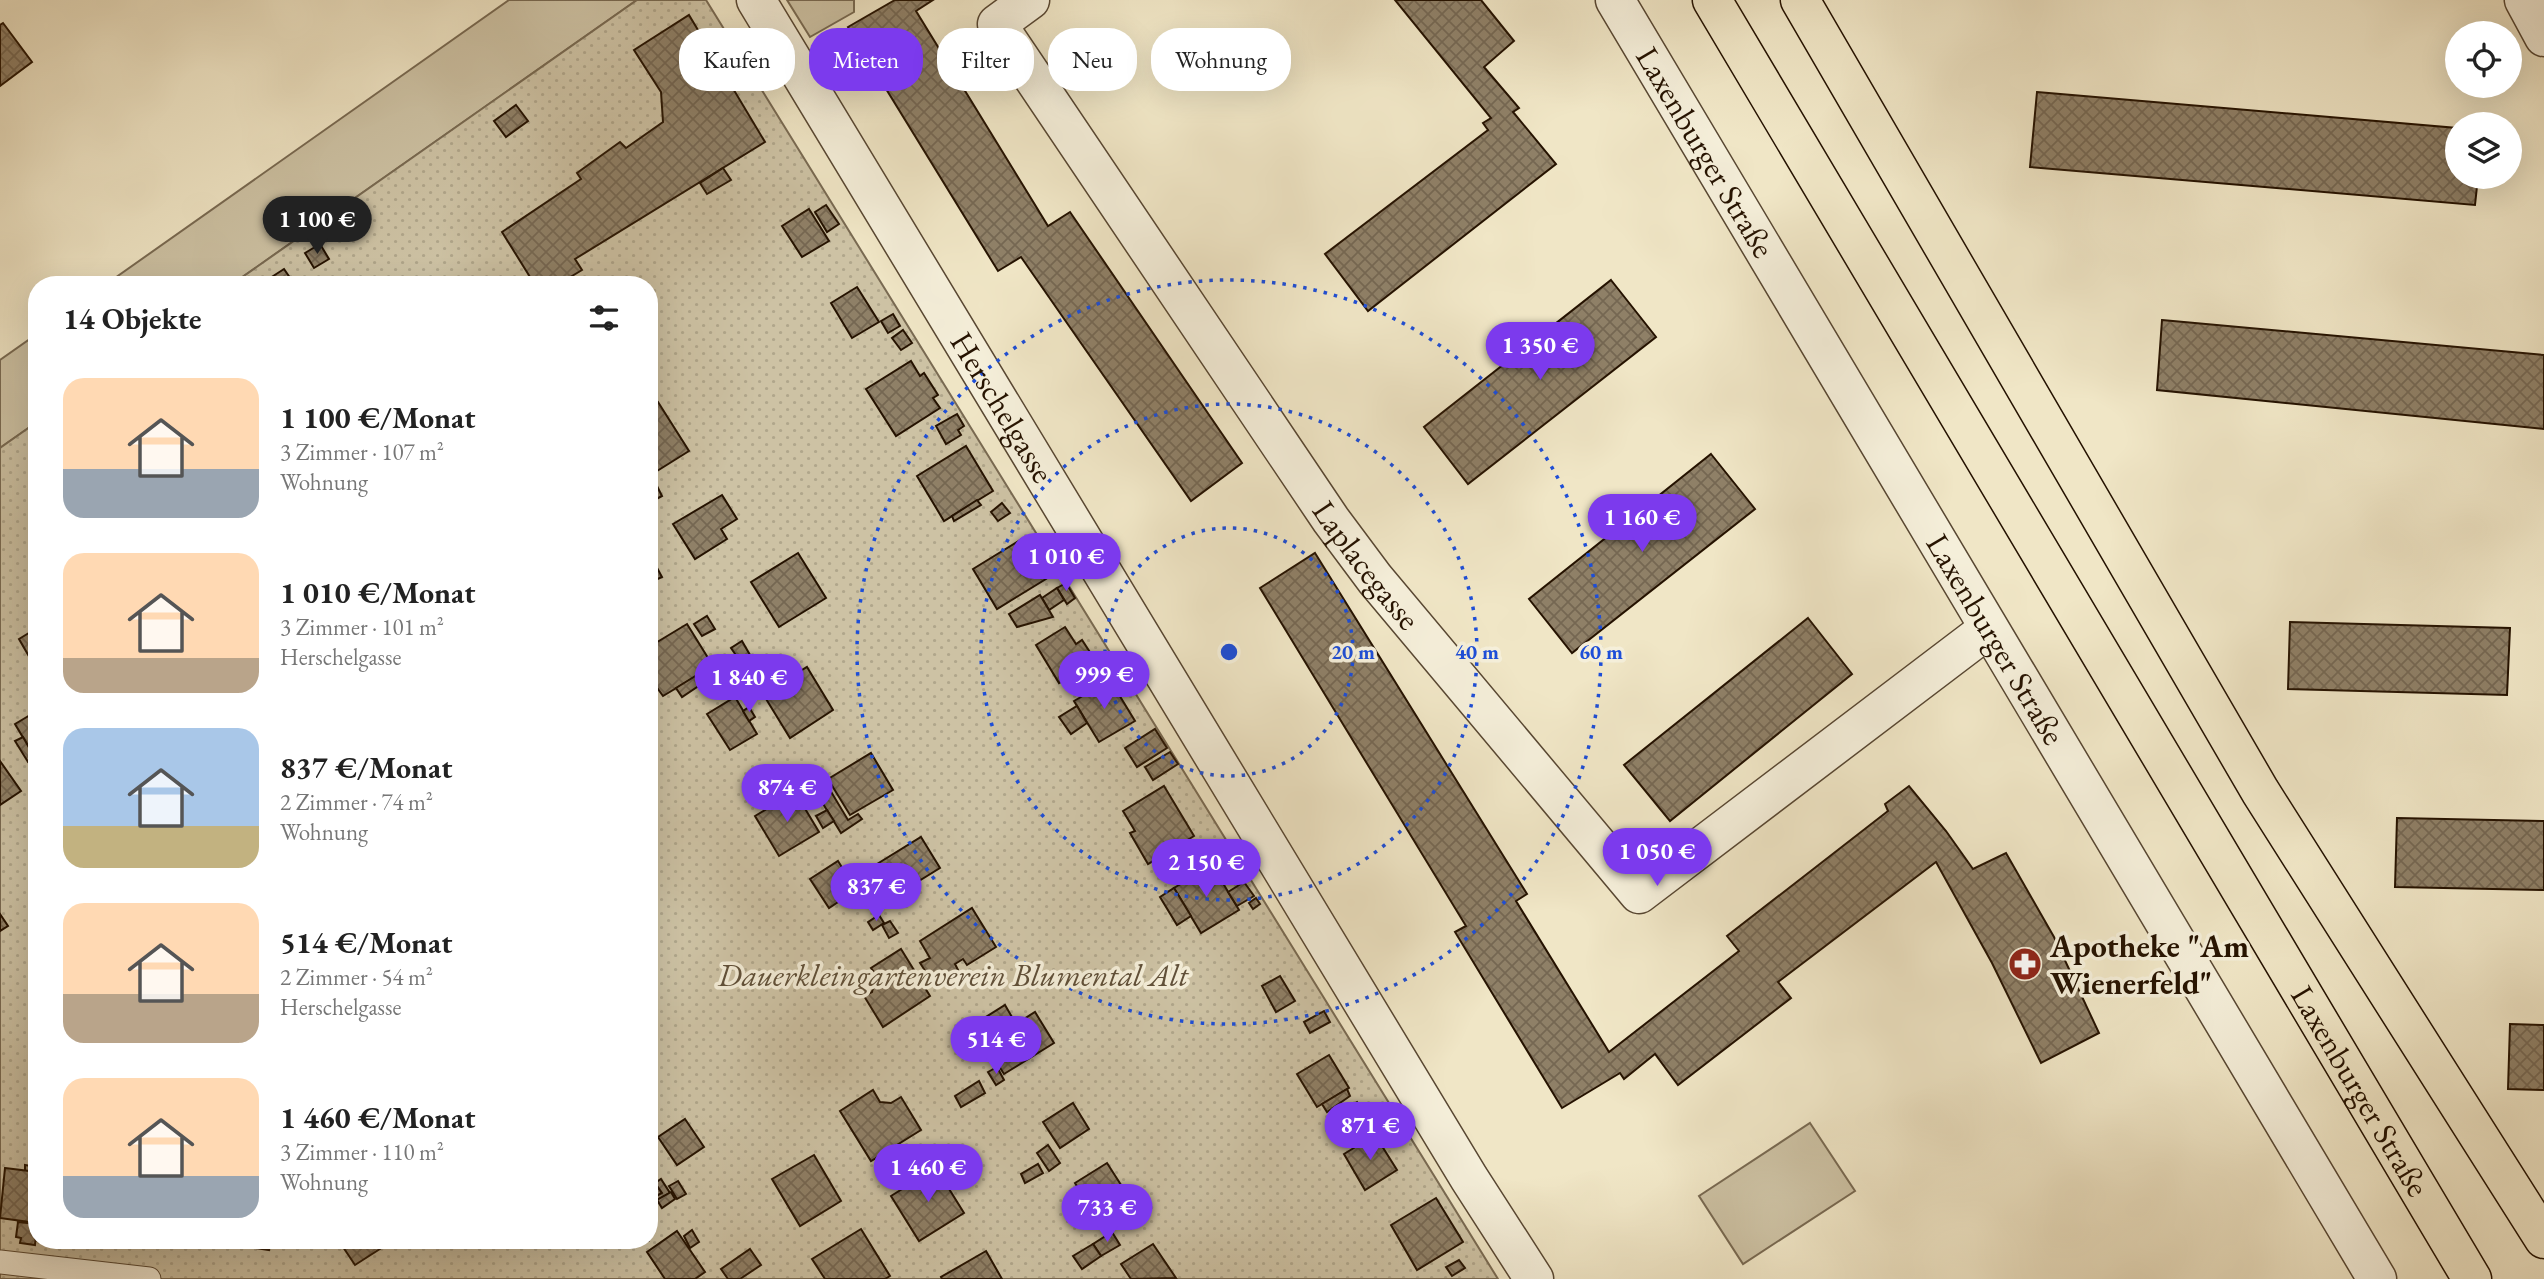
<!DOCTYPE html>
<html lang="de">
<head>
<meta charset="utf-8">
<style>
	body { margin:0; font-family:"EB Garamond",serif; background:#f6f6f6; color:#222; height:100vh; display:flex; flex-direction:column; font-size:26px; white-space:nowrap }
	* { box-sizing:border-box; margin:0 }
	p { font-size:23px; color:#767676 }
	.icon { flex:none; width:38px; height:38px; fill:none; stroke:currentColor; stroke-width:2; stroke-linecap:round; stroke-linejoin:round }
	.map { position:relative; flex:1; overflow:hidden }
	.details { position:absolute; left:28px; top:276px; width:630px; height:973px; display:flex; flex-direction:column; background:#fff; border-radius:28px; box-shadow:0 7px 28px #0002 }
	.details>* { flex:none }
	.hud { position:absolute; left:679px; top:28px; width:665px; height:63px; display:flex; gap:14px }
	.tools { position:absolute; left:2445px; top:21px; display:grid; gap:14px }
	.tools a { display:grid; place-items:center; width:77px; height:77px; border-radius:50%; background:#fff; box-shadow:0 7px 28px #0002; font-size:35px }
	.price { position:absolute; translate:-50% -60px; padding:0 16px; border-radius:24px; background:#7c3aed; color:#fff; font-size:23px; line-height:46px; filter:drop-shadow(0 2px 4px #0008) }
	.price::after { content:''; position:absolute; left:50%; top:42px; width:21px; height:16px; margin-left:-10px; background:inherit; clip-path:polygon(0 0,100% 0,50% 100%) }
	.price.selected { background:#222; color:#fff }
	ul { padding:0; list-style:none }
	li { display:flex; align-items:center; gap:21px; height:175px; padding:0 35px }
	li span { display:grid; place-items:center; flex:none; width:196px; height:140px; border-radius:21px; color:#555 }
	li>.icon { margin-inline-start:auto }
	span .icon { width:84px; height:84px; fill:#fffc; stroke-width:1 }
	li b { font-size:30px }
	h2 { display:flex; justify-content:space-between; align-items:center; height:84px; padding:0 35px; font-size:30px }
	.pill { padding:0 24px; border-radius:28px; background:#fff; box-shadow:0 7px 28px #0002; font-size:24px; line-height:63px }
	.pill.selected { background:#7c3aed; color:#fff }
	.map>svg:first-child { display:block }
</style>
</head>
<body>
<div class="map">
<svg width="2544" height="1279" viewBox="0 0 2544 1279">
	<defs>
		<pattern id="park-dots" width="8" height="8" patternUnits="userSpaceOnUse" patternTransform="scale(1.75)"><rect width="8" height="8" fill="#cdc2a4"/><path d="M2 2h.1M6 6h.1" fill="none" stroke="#b0a68b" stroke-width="1.8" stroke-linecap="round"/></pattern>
		<pattern id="building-cross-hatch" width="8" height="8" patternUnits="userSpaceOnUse" patternTransform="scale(1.75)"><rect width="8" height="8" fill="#8f8067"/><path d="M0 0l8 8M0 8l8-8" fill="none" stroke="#756752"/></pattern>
	</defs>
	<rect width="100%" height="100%" fill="#f0e6c6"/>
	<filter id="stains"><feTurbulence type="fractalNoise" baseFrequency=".00286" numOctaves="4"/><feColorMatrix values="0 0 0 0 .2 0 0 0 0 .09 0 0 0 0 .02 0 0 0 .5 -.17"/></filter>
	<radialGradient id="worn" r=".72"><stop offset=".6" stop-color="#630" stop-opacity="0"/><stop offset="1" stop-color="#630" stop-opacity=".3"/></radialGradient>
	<g fill="#cdc2a4" stroke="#796a52" stroke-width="2">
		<path d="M509 0H637L231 285H105Z"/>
		<path d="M787 0H854V12L810 37Z"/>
		<path d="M37 334V422L0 448V360Z"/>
		<path d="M1810 1123 1855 1191 1743 1264 1699 1196Z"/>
	</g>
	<path fill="url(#park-dots)" stroke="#796a52" stroke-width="2" d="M637 0H706L1498 1279H0V448L37 422V1241H649V285H231Z"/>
	<g fill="url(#building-cross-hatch)" stroke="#251200" stroke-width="2">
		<path d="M895 0H933L916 11 1048 226 1070 212 1242 463 1191 501 1021 257 998 271 848 27Z"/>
		<path d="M1395 0H1481L1514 41 1484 67 1519 108 1513 112 1556 164 1368 311 1325 254 1488 130 1483 123 1491 118Z"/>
		<path d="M689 15 765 142 575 259 582 270 557 285H535L502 232 581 179 577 173 620 142 626 148 663 122 661 92 634 50Z"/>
		<path d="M3 23 32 62 0 86V25Z"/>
		<path d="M2037 92 2457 128V177H2478L2475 205 2030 167Z"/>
		<path d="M516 105 528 121 506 137 494 121Z"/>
		<path d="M723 168 731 180 707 194 700 183Z"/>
		<path d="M826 205 839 224 827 232 815 212Z"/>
		<path d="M809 209 829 241 802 257 782 226Z"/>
		<path d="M320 244 329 259 314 268 305 253Z"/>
		<path d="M284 269 295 285H270L267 280Z"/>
		<path d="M1611 280 1656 337 1468 484 1424 427Z"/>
		<path d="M857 287 879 322 852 338 831 303Z"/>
		<path d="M893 314 900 326 888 333 881 321Z"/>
		<path d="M2162 320 2544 355V429L2157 390Z"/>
		<path d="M903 330 912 343 901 350 892 338Z"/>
		<path d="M911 361 920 376 924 373 938 395 933 398 940 408 896 436 866 389Z"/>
		<path d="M658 402 689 451 649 476V407Z"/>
		<path d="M957 414 964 426 958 430 961 435 946 444 936 426Z"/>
		<path d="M966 446 993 491 944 521 917 476Z"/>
		<path d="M1711 454 1755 509 1572 653 1529 599Z"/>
		<path d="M656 484 662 496 649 503V488Z"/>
		<path d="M722 495 737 519 721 529 727 539 695 559 673 524Z"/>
		<path d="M977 500 981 505 954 521 952 516Z"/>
		<path d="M1002 503 1010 513 998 521 991 512Z"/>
		<path d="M1022 539 1046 579 997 609 973 569Z"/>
		<path d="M649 553 662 577 649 583Z"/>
		<path d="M798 553 826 598 779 627 751 582Z"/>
		<path d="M1315 553 1527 894 1516 901 1609 1052 1739 951 1727 936 1888 811 1885 804 1909 786 1946 831 1973 869 2006 853 2054 937 2099 1033 2041 1063 1992 963 1936 862 1778 982 1791 998 1678 1085 1655 1054 1624 1079 1620 1073 1562 1108 1455 932 1466 926 1260 588Z"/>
		<path d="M1066 583 1075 598 1067 604 1057 588Z"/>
		<path d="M1057 588 1064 600 1049 610 1042 598Z"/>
		<path d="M1040 595 1053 617 1017 627 1009 614Z"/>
		<path d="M707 616 715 629 702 636 694 624Z"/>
		<path d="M1808 618 1852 674 1670 821 1624 765Z"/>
		<path d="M2290 622 2510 628 2507 695 2288 689Z"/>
		<path d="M687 624 713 666 663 696 655 685 649 684V647Z"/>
		<path d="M1065 627 1076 644 1082 640 1097 663 1085 671 1083 668 1059 683 1036 645Z"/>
		<path d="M37 628V663L34 665 19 639Z"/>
		<path d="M742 641 750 655 740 661 731 648Z"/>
		<path d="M751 658 757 667 745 674 740 664Z"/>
		<path d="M807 667 833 710 790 738 763 694Z"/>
		<path d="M697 675 703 683 682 697 676 688Z"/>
		<path d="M1110 680 1135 721 1099 742 1074 701Z"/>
		<path d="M735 697 757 734 730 750 707 714Z"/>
		<path d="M1077 706 1087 723 1071 734 1059 717Z"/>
		<path d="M749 707 755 717 749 721 743 711Z"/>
		<path d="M37 711V761L15 724Z"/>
		<path d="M1155 729 1167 748 1137 767 1125 748Z"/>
		<path d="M23 737 35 758 28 762 15 741Z"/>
		<path d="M1170 752 1178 764 1153 780 1145 767Z"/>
		<path d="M871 753 893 790 850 815 828 779Z"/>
		<path d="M0 761 21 791 0 805Z"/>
		<path d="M821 775 848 820 858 814 862 819 841 833 809 781Z"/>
		<path d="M1164 786 1194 836 1148 864 1130 833 1135 831 1123 811Z"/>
		<path d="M795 792 819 832 779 856 755 816Z"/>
		<path d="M827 810 834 821 823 828 816 816Z"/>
		<path d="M2397 818 2544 821V890L2395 887Z"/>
		<path d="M921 837 940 868 896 895 877 864Z"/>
		<path d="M1228 857 1236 870 1221 879 1214 867Z"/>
		<path d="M838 861 856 890 829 908 810 879Z"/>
		<path d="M1212 865 1239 910 1201 933 1174 888Z"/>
		<path d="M1244 882 1254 896 1237 906 1228 892Z"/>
		<path d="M1174 888 1191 916 1177 925 1160 897Z"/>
		<path d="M1256 898 1260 904 1253 909 1249 903Z"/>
		<path d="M972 908 996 947 967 965 963 959 955 964 958 970 945 979 943 977 933 983 920 963 930 958 920 941Z"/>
		<path d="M0 914 8 926 0 931Z"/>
		<path d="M879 915 884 923 873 930 868 922Z"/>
		<path d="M890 921 898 933 889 938 882 925Z"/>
		<path d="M901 949 930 996 883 1027 864 996 872 992 876 975 871 968Z"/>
		<path d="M1280 976 1295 1001 1276 1012 1262 986Z"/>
		<path d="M1005 1005 1016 1024 1035 1012 1054 1043 1004 1074 973 1025Z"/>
		<path d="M1324 1011 1330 1022 1310 1033 1304 1022Z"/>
		<path d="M2510 1024 2544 1025V1090L2508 1089Z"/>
		<path d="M1329 1055 1349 1088 1317 1107 1297 1074Z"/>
		<path d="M997 1067 1004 1080 996 1085 988 1072Z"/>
		<path d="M979 1081 985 1093 961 1107 955 1096Z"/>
		<path d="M1347 1089 1350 1096 1327 1112 1322 1104Z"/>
		<path d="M873 1090 880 1102 891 1103 901 1097 921 1130 871 1161 840 1111Z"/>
		<path d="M1357 1102 1364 1113 1352 1120 1345 1109Z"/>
		<path d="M1073 1103 1089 1129 1060 1148 1043 1122Z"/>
		<path d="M685 1119 704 1147 677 1165 658 1137Z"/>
		<path d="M1375 1135 1397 1170 1365 1190 1344 1154Z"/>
		<path d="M1048 1145 1060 1163 1049 1171 1037 1153Z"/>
		<path d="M814 1155 841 1201 800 1226 772 1179Z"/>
		<path d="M1107 1163 1139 1213 1106 1234 1075 1183Z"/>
		<path d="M1038 1164 1043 1173 1025 1183 1021 1174Z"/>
		<path d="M25 1165 37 1167V1172L25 1171Z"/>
		<path d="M5 1168 37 1172V1223L0 1218Z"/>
		<path d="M936 1168 964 1213 919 1241 891 1196Z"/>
		<path d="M649 1173 662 1193 649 1200Z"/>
		<path d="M661 1179 670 1193 657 1200 655 1197 662 1193 655 1183Z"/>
		<path d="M678 1181 686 1194 677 1199 669 1186Z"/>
		<path d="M671 1192 675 1199 662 1208 657 1200Z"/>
		<path d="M655 1197 658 1202 649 1208V1200Z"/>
		<path d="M1436 1198 1463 1242 1417 1270 1391 1225Z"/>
		<path d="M18 1222 37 1224 35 1245 20 1243 21 1238 16 1237Z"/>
		<path d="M861 1229 890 1276 885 1279H825L812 1259Z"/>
		<path d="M692 1230 699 1242 690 1248 684 1236Z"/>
		<path d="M677 1231 705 1272 695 1279H665L647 1252Z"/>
		<path d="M1112 1232 1120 1245 1101 1256 1093 1244Z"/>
		<path d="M236 1241H270L269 1250 235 1245Z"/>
		<path d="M339 1241H379L383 1247 355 1265Z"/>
		<path d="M1093 1244 1101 1256 1082 1269 1073 1256Z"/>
		<path d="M1153 1244 1176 1278 1131 1279 1121 1264Z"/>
		<path d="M750 1249 761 1265 740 1279H728L721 1269Z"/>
		<path d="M986 1251 1002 1279H942L941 1277Z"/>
		<path d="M1459 1260 1465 1268 1452 1276 1446 1267Z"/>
	</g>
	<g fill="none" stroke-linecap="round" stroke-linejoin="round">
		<defs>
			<path id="service" d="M0 1262 149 1279"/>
			<g id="minor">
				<path id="s1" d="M756 0 1469 1178 1534 1279"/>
				<path id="s2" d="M1030 0 997 24 1331 520 1375 579 1639 894 1988 629"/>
				<path id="s3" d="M1615 0 2377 1279"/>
				<path d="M2524 0 2544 37"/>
			</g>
			<g id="primary">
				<path id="s4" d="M1712 0 2472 1279"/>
				<path d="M1800 0 2260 791 2544 1239"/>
			</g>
		</defs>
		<use href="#service" stroke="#584732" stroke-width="25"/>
		<use href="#minor" stroke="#584732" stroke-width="41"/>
		<use href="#primary" stroke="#251200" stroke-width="41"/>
		<use href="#service" stroke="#f5efda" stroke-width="23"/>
		<use href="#minor" stroke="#f5efda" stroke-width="38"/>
		<use href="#primary" stroke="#f0e6c6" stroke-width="38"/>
	</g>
	<g fill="none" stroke="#1d4ed8" stroke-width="3.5" stroke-dasharray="3.5 7">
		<circle cx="1229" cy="652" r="124"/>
		<circle cx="1229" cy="652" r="248"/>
		<circle cx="1229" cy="652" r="372"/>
	</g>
	<defs>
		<symbol id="pharmacy-disc" viewBox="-11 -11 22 22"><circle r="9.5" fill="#8f2418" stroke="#f5efda"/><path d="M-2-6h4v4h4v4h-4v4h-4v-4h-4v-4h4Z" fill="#fff"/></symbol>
	</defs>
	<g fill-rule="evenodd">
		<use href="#pharmacy-disc" x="2006" y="945" width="38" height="38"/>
	</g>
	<g text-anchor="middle" stroke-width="7" stroke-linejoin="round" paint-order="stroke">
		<g font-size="32" fill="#251200" stroke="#f5efda">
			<text dy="11" stroke="none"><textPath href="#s3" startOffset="177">Laxenburger Straße</textPath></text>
			<text dy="11" stroke="none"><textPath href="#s1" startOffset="476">Herschelgasse</textPath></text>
			<text dy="11" stroke="none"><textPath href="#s2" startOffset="696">Laplacegasse</textPath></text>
			<text dy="11" stroke="none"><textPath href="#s3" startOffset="744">Laxenburger Straße</textPath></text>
			<text dy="11" stroke="none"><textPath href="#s4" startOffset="1269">Laxenburger Straße</textPath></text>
		</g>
		<g font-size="32" font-weight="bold" fill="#251200" stroke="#f5efda" text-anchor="start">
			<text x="2050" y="957">Apotheke "Am<tspan x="2050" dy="37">Wienerfeld"</tspan></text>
		</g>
		<g font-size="32" font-style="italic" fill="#605039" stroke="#f5efda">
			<text x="953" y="986">Dauerkleingartenverein Blumental Alt</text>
		</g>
	</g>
	<circle cx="1229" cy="652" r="10" fill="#1d4ed8" stroke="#f5efda" stroke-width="3.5"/>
	<g font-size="21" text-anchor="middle" font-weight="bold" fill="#1d4ed8" stroke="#f5efda" stroke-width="7" stroke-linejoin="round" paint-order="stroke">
		<text x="1353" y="659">20 m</text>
		<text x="1477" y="659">40 m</text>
		<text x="1601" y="659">60 m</text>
	</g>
	<rect width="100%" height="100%" filter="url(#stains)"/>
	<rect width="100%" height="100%" fill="url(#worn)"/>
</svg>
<div class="tools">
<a><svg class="icon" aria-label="locate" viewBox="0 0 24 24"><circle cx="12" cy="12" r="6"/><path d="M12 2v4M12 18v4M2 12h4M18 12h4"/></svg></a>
<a><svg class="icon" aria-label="layers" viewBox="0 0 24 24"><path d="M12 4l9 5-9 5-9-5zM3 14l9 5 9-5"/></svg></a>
</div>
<b class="price selected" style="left:317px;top:256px">1 100 €</b>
<b class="price" style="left:1540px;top:382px">1 350 €</b>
<b class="price" style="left:1642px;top:554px">1 160 €</b>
<b class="price" style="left:1066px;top:593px">1 010 €</b>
<b class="price" style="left:1104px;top:711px">999 €</b>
<b class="price" style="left:749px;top:714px">1 840 €</b>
<b class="price" style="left:787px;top:824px">874 €</b>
<b class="price" style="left:1657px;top:888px">1 050 €</b>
<b class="price" style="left:1206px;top:899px">2 150 €</b>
<b class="price" style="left:876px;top:923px">837 €</b>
<b class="price" style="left:996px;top:1076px">514 €</b>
<b class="price" style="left:1370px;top:1162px">871 €</b>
<b class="price" style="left:928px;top:1204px">1 460 €</b>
<b class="price" style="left:1107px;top:1244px">733 €</b>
<div class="hud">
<a class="pill">Kaufen</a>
<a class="pill selected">Mieten</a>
<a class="pill">Filter</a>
<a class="pill">Neu</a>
<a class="pill">Wohnung</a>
</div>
<section class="details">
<h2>14 Objekte<svg class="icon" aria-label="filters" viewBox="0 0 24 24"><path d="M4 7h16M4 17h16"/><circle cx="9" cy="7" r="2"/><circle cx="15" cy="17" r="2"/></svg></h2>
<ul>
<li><span style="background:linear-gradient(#ffd9b3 65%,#9aa5b1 0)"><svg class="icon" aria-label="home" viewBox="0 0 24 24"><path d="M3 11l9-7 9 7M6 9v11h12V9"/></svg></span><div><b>1 100 €/Monat</b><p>3 Zimmer · 107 m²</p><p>Wohnung</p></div></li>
<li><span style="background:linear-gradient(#ffd9b3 75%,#b9a48a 0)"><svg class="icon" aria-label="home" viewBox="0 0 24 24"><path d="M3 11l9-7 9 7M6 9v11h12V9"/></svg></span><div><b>1 010 €/Monat</b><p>3 Zimmer · 101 m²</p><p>Herschelgasse</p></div></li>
<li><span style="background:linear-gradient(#a9c7e8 70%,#c2b280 0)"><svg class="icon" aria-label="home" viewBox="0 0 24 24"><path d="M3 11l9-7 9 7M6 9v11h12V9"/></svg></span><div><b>837 €/Monat</b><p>2 Zimmer · 74 m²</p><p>Wohnung</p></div></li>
<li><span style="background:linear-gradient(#ffd9b3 65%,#b9a48a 0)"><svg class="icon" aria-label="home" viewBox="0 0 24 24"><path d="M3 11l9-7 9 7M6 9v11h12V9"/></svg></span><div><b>514 €/Monat</b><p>2 Zimmer · 54 m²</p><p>Herschelgasse</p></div></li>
<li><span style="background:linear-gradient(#ffd9b3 70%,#9aa5b1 0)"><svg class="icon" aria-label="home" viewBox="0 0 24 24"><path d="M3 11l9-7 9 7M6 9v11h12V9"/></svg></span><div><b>1 460 €/Monat</b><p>3 Zimmer · 110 m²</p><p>Wohnung</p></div></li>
</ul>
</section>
</div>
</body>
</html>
